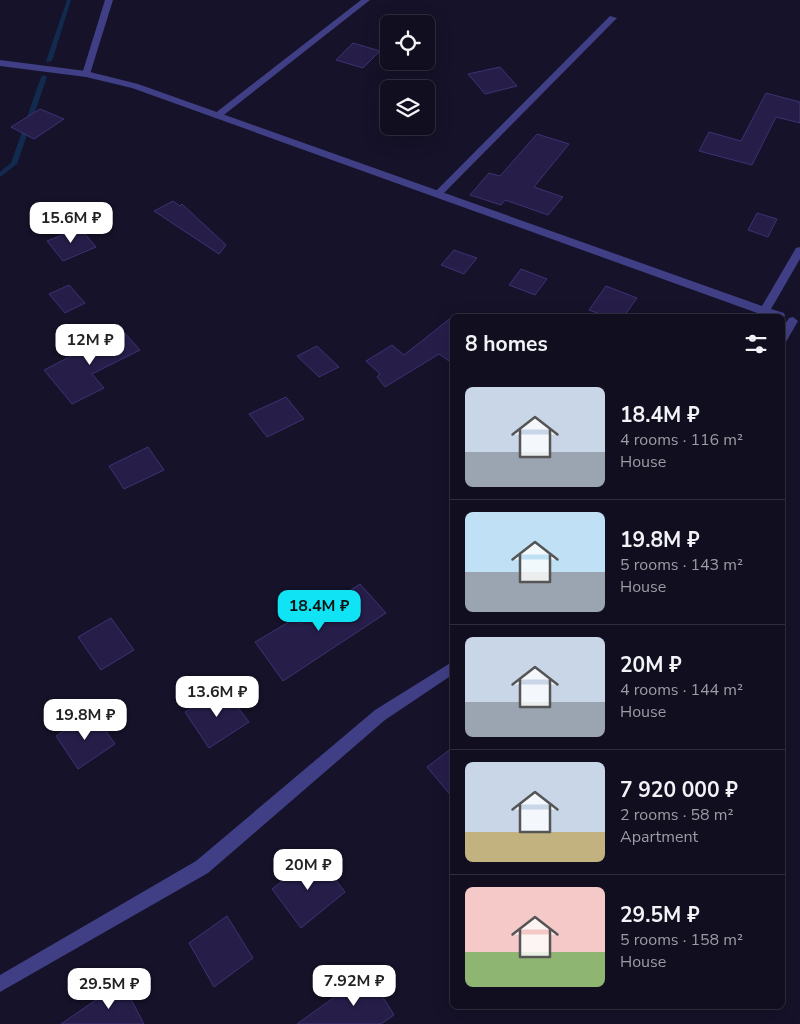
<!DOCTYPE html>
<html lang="en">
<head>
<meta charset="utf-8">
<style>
	body { margin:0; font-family:"Nunito Sans",sans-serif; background:#191728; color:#f1f3f6; height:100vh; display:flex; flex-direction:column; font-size:19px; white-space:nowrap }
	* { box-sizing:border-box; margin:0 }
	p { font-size:16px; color:#9c9ca4 }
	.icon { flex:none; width:28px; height:28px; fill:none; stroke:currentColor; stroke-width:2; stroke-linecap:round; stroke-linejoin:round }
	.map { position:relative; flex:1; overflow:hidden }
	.drawer { position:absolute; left:450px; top:314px; width:335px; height:695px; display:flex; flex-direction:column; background:#100e1f; border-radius:8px; box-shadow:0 5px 20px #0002,0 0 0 1px #302e3d }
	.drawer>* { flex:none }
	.tools { position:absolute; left:380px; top:15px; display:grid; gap:10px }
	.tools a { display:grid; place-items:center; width:55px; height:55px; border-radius:8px; background:#100e1f; box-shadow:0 5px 20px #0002,0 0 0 1px #302e3d; font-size:25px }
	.price { position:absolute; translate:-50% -42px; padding:0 11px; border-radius:10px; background:#fff; color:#222; font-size:16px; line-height:32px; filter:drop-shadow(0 1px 2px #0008) }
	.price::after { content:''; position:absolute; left:50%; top:30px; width:15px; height:11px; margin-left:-8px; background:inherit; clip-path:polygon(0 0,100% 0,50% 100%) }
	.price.on { background:#10e4f4; color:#111 }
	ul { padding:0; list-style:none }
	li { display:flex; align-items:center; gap:15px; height:125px; padding:0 15px }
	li+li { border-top:1px solid #302e3d }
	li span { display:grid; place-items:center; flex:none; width:140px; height:100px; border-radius:8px; color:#555 }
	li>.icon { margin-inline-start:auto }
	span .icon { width:60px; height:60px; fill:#fffc; stroke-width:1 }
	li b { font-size:21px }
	h2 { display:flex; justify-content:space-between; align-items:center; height:60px; padding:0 15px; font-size:21px }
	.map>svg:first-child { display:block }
</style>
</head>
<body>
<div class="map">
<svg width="800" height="1024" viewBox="0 0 800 1024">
	<rect width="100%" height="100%" fill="#151229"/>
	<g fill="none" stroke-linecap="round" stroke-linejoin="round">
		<g fill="#112a4d" fill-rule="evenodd">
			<path d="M67 0H71L52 61 47 62 46 61Z"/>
			<path d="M44 75 47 77 17 164 0 177V172L11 163 41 77Z"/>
		</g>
	</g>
	<g fill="#261e49" stroke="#3d3273">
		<path d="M353 43 380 51 363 68 336 60Z"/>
		<path d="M500 67 517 86 485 94 468 74Z"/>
		<path d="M766 93 800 102V123L776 117 752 165 699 151 709 132 741 141Z"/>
		<path d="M40 109 64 119 34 139 11 127Z"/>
		<path d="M537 134 569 144 534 187 563 197 548 215 505 200 501 205 470 195 489 173 500 176Z"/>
		<path d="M173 201 180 206 182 204 226 245 219 254 154 211Z"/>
		<path d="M757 213 777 219 768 237 748 230Z"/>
		<path d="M80 228 96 247 63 261 47 241Z"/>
		<path d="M454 250 477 258 464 274 441 265Z"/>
		<path d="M521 269 547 279 535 295 509 285Z"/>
		<path d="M69 285 85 303 65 313 49 294Z"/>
		<path d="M606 286 637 298 624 316H605L589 310Z"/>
		<path d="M452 317V363L439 354 385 387 377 377 380 374 366 361 392 345 404 355Z"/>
		<path d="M122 330 140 350 92 374 104 388 72 404 44 370Z"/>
		<path d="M317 346 339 367 319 377 297 356Z"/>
		<path d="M286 397 304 419 267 437 249 414Z"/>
		<path d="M148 447 164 470 124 489 109 466Z"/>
		<path d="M360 584 386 613 283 681 255 642 294 619 299 624Z"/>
		<path d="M111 618 134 650 101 670 78 637Z"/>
		<path d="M223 688 249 722 209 748 185 712Z"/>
		<path d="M93 713 115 744 78 769 56 736Z"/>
		<path d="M452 748V797L427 767Z"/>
		<path d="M316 854 345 892 301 928 272 889Z"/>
		<path d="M227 916 253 958 214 987 189 943Z"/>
		<path d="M368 973 394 1015 381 1024H297Z"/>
		<path d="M122 982 144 1024H61Z"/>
	</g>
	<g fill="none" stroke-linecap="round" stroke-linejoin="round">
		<g fill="#403f85" fill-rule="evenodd">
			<path d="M105 0H113L90 74 83 76 82 74Z"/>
			<path d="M361 0H370L220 118H214V114Z"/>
			<path d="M610 16 617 18 441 196H435V192Z"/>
		</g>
		<g fill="#403f85" fill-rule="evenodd">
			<path d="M0 60 86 71 138 84 762 306 796 248 800 247V259L771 309 784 313 785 316 782 319V316H770L760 314 132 88 86 77 0 66Z"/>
			<path d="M793 317 798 321 786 342 782 343V329L789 318Z"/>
			<path d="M452 662V675L385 720 208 873 0 992V975L196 861 375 710Z"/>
		</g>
	</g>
</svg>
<div class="tools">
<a><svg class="icon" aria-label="locate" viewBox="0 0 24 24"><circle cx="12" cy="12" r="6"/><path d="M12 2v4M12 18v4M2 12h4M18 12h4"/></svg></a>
<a><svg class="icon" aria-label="layers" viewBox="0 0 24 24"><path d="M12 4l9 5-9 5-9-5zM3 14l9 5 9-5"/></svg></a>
</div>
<b class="price" style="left:71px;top:244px">15.6M ₽</b>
<b class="price" style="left:90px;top:366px">12M ₽</b>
<b class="price on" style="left:319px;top:632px">18.4M ₽</b>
<b class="price" style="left:217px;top:718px">13.6M ₽</b>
<b class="price" style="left:85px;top:741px">19.8M ₽</b>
<b class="price" style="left:308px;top:891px">20M ₽</b>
<b class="price" style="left:354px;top:1007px">7.92M ₽</b>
<b class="price" style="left:109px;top:1010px">29.5M ₽</b>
<section class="drawer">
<h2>8 homes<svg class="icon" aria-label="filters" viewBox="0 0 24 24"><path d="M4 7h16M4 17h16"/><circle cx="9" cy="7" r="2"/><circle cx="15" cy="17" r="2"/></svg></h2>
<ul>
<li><span style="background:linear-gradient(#c9d6e8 65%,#9aa5b1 0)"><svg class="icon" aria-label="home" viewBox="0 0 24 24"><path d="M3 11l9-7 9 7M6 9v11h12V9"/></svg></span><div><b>18.4M ₽</b><p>4 rooms · 116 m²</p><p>House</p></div></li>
<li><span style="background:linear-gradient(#bfe0f5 60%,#9aa5b1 0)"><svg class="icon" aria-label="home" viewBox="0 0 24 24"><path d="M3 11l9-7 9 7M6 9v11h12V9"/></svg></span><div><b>19.8M ₽</b><p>5 rooms · 143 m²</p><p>House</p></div></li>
<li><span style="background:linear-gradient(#c9d6e8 65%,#9aa5b1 0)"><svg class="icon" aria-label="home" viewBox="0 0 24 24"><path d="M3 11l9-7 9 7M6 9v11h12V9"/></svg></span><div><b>20M ₽</b><p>4 rooms · 144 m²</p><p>House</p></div></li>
<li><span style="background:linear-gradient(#c9d6e8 70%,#c2b280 0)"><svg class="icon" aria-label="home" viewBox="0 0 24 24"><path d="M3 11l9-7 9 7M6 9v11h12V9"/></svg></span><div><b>7 920 000 ₽</b><p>2 rooms · 58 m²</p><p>Apartment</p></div></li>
<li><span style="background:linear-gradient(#f6c9c9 65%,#8fb573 0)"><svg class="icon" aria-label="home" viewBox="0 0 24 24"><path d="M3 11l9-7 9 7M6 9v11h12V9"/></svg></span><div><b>29.5M ₽</b><p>5 rooms · 158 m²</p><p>House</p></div></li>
</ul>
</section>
</div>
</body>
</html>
